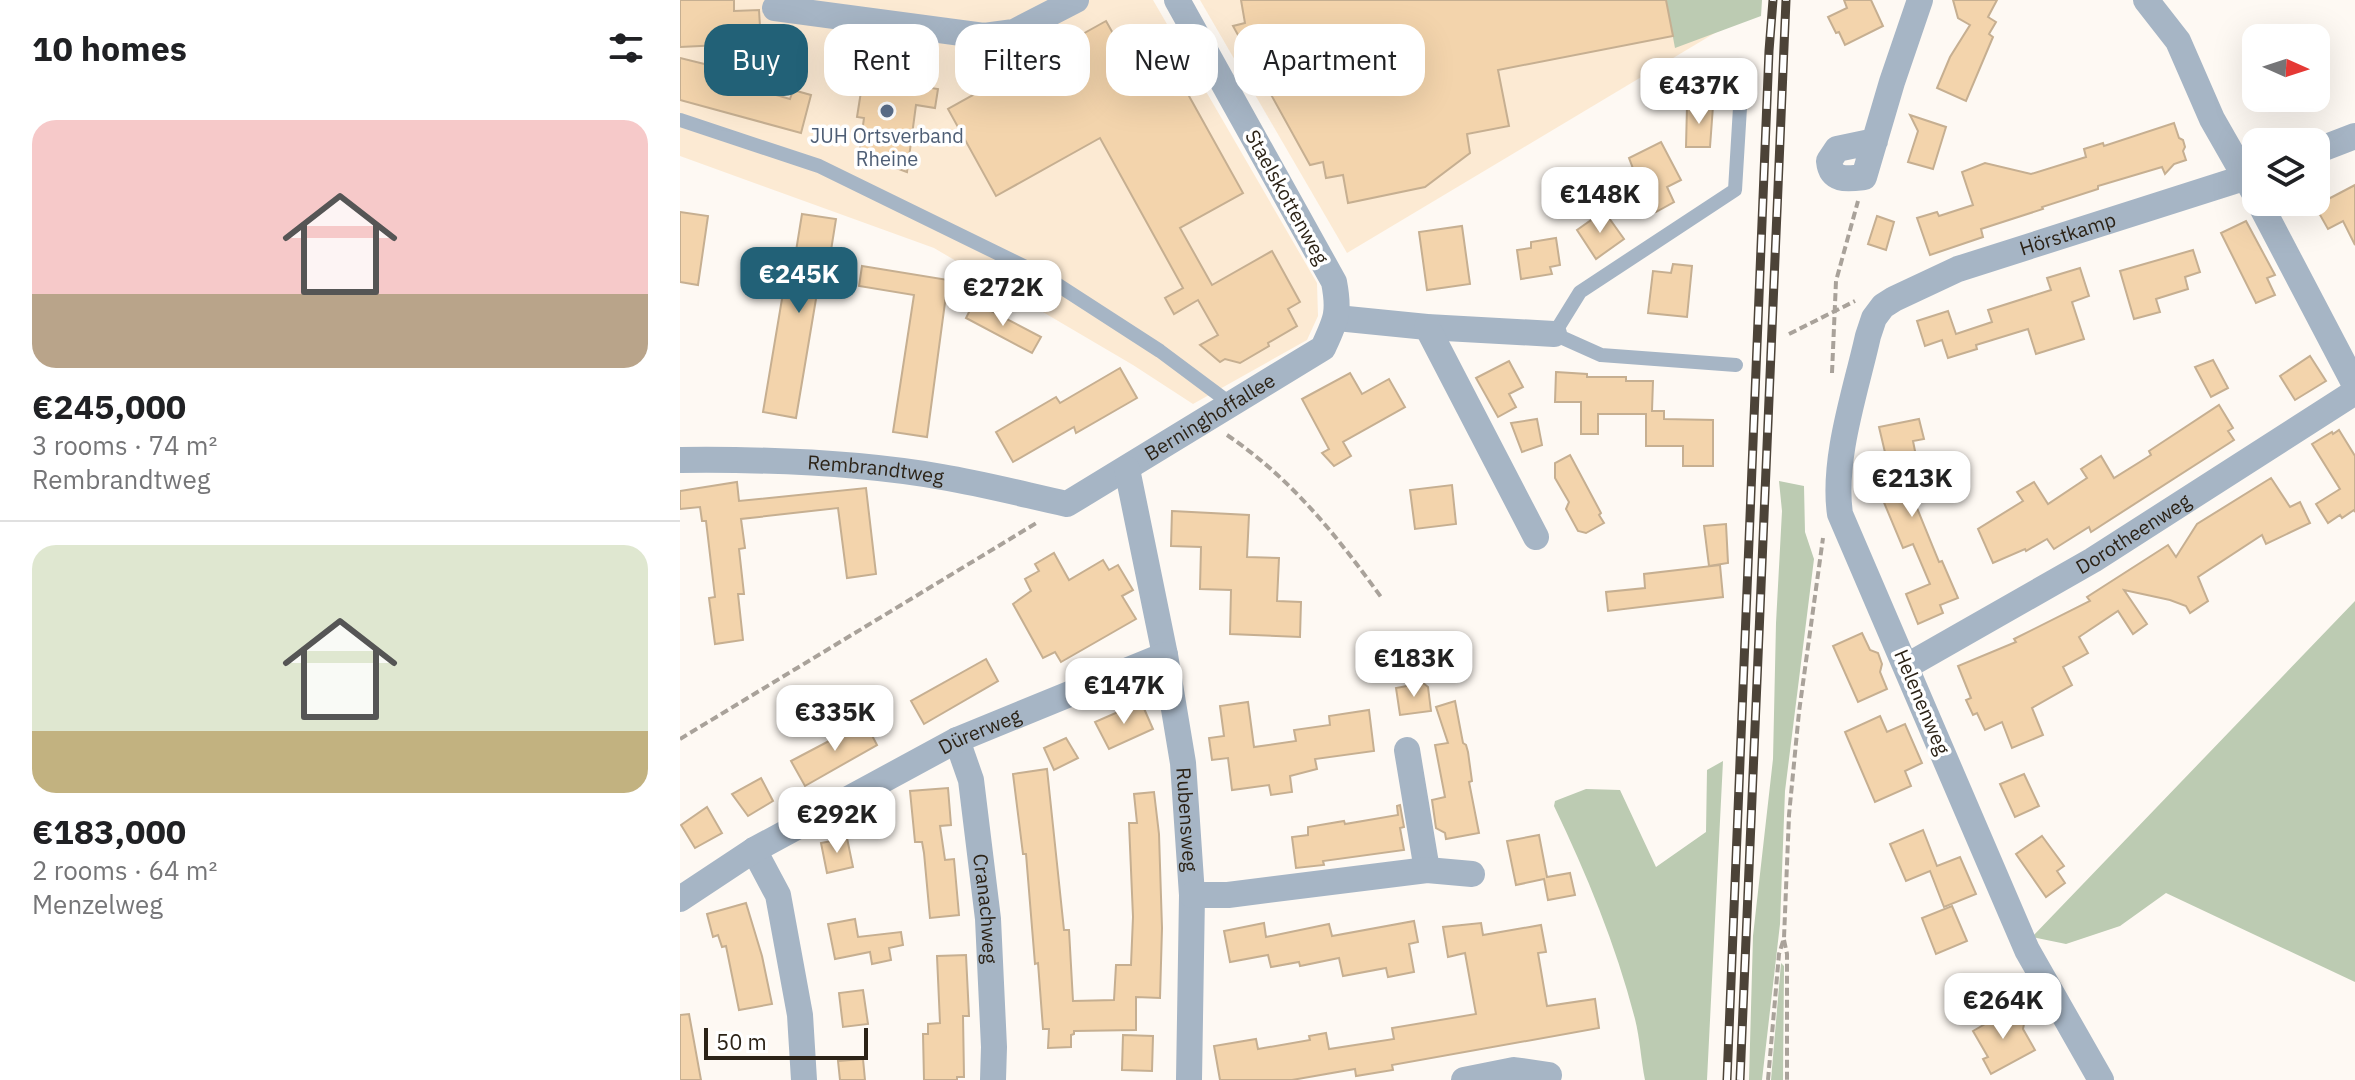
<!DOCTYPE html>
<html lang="en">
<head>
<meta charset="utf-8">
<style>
	body { margin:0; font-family:"IBM Plex Sans",sans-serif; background:#f2f2f2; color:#202124; height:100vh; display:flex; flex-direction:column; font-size:30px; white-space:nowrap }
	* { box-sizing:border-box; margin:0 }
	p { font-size:26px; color:#757577 }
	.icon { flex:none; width:44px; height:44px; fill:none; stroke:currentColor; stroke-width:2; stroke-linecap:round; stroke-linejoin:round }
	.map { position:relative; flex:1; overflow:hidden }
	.sheet { display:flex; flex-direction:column; background:#fff; width:680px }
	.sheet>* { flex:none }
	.top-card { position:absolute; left:24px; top:24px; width:760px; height:72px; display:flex; gap:16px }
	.needle { width:52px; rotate:93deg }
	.fabs { position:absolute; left:1562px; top:24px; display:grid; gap:16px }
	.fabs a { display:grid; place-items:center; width:88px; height:88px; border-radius:16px; background:#fff; box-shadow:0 8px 32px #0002; font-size:40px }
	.scale { position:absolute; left:24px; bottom:20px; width:164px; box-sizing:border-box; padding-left:8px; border:4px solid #2c2317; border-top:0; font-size:22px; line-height:28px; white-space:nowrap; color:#2c2317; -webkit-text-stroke:6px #fff; paint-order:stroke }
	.price { position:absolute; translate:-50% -68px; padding:0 18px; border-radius:16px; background:#fff; color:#222; font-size:26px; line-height:52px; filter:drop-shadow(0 2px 4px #0008) }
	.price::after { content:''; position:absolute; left:50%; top:48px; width:24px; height:18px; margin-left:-12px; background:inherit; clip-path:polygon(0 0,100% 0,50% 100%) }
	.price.active { background:#226177; color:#fff }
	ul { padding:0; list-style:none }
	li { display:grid; align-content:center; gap:16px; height:424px; padding:0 32px }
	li+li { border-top:2px solid #e0e0e0 }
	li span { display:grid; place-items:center; height:248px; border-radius:24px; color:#555 }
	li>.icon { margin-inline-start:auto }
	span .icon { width:144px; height:144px; fill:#fffc; stroke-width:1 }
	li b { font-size:34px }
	h2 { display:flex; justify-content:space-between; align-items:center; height:96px; padding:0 32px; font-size:34px }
	.pill { padding:0 28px; border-radius:24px; background:#fff; box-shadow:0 8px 32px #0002; font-size:28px; line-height:72px }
	.pill.active { background:#226177; color:#fff }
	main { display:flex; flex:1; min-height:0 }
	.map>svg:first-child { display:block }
</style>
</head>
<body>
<main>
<section class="sheet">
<h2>10 homes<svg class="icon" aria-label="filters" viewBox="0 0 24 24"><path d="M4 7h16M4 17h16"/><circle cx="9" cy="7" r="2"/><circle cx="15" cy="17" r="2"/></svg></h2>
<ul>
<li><span style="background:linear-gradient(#f6c9c9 70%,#b9a48a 0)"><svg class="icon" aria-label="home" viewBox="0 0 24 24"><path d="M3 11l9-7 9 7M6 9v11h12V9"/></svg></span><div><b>€245,000</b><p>3 rooms · 74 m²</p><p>Rembrandtweg</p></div></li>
<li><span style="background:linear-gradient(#dfe7d0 75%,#c2b280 0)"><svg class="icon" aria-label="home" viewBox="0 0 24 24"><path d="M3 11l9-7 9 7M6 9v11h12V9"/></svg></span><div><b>€183,000</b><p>2 rooms · 64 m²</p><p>Menzelweg</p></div></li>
</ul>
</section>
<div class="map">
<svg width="1675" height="1080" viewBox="0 0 1675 1080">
	<rect width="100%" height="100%" fill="#fef9f3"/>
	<g fill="#fcead3">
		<path d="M0 0H473L637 283 638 316 627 340 513 404 453 365 254 248 0 156Z"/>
		<path d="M520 0H1077L1075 9 667 253Z"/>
	</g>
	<g fill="#bccbb2">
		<path d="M986 0H1082L1081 16 995 48Z"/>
		<path d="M1099 481 1124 486 1125 532 1134 559 1105 791 1100 924 1082 1080H1069L1073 936 1093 759 1096 623 1102 511Z"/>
		<path d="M1675 601V982L1486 893 1440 926 1386 944 1352 937Z"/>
		<path d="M1043 761 1027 1080H965C961 1060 960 1039 955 1019 936 945 907 875 874 806L875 801 906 789 940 790 976 867 1026 832 1027 770Z"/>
		<path d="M1101 963 1104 966 1103 1080H1091Z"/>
	</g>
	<g fill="#f3d4ac" stroke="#c6af91" stroke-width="2">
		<path d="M0 0H54V11L79 10 81 43 0 47Z"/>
		<path d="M561 0H986L993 36 818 70 829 126 787 134 790 153 745 187 668 203 663 175 646 178 643 162 630 165 553 26 565 23Z"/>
		<path d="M1164 0H1191L1203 26 1165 45 1159 32 1156 33 1148 17 1167 8Z"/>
		<path d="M1273 0H1317L1308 17 1316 22 1309 34 1313 37 1286 101 1257 88 1270 57 1290 25 1278 18Z"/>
		<path d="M426 21 444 53 475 35 563 193 500 228 532 285 592 251 620 302 608 309 617 326 588 343 589 346 560 363 545 359 540 362 520 345 538 335 518 300 494 314 485 298 503 288 420 138 316 196 268 109Z"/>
		<path d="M189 41 224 46 219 83 258 89 255 108 236 105 227 172 179 154 184 118 177 117Z"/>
		<path d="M281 49 300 52 299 63 279 60Z"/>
		<path d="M0 58 61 73 58 84 110 99 113 90 131 95 121 133 0 100Z"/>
		<path d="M1007 106H1033L1030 147H1006Z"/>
		<path d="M1230 115 1266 127 1253 169 1228 162 1238 131Z"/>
		<path d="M1494 123 1499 138 1503 140 1505 147 1503 151 1506 160 1494 164 1485 174 1482 167 1418 186V189L1362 207 1363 209 1301 229 1303 237 1250 255 1237 218 1257 212 1259 216 1293 205 1282 172 1305 163 1351 174 1406 157 1404 149 1423 143 1424 146Z"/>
		<path d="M981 142 1001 180 987 187 994 202 976 212 954 171 949 158Z"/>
		<path d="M1675 185V245L1663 221 1648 229 1635 206Z"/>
		<path d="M924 211 944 239 916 259 897 230Z"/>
		<path d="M0 212 28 216 18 285 0 282Z"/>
		<path d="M122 214 156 219 145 288 138 287 116 418 83 412 105 281 111 282Z"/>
		<path d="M1197 216 1214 222 1206 250 1188 244Z"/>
		<path d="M1566 221 1595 275 1587 278 1595 295 1576 303 1541 233Z"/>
		<path d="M782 226 790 284 747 290 739 232Z"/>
		<path d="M876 238 880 265 870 267 872 274 841 279 837 250 851 248V242Z"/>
		<path d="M1513 250 1520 272 1505 277 1508 289 1476 299 1480 312 1454 319 1440 271Z"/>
		<path d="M993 264 1012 266 1007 317 968 313 973 271 991 273Z"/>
		<path d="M182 266 268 280 247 437 213 432 234 295 179 286Z"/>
		<path d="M1400 268 1409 296 1392 302 1404 339 1356 354 1348 329 1296 345 1297 349 1268 358 1262 340 1245 346 1237 321 1268 311 1276 334 1312 322 1308 310 1371 290 1367 278Z"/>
		<path d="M294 302 361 337 352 353 286 318Z"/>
		<path d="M1630 356 1646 381 1615 400 1600 376Z"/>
		<path d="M1533 360 1548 388 1531 397 1515 367Z"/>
		<path d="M829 361 843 387 829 394 836 407 818 417 796 378Z"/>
		<path d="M440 368 457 398 396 433 394 427 333 462 316 432 376 397 380 403Z"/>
		<path d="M876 372 907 374V377H946V381H973L972 411H984V419L1033 420V466H1003V446H966V414H918V434H901V402H875Z"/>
		<path d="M670 373 682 394 709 379 725 407 663 442 671 456 654 466 642 453 649 449 622 399Z"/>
		<path d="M1539 405 1553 428 1548 431 1554 440 1411 532 1409 527 1374 549 1367 539 1346 551 1345 549 1313 563 1298 529 1343 501 1337 492 1354 482 1368 504 1407 478 1401 469 1421 456 1434 478 1471 455 1469 451Z"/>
		<path d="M857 419 862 445 842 452 831 423Z"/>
		<path d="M1239 419 1244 439 1233 441 1237 461 1219 464 1259 562 1262 561 1278 598 1260 605 1263 613 1238 624 1226 594 1250 584 1233 544 1223 548 1195 481 1202 480 1199 467 1208 465 1199 427Z"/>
		<path d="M1659 430 1675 456V512L1674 510 1662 518 1660 515 1648 523 1636 504 1660 489 1632 444 1652 432 1653 434Z"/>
		<path d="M890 455 921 513 919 515 924 523 906 533 898 531 886 509 889 502 875 478V463Z"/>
		<path d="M1591 478 1610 507 1620 502 1630 523 1586 544 1582 535 1518 577 1528 601 1510 613 1506 606 1490 600 1444 590 1467 624 1453 634 1438 611 1399 637 1408 653 1383 667 1392 685 1352 708 1363 735 1332 748 1322 722 1305 730 1297 713 1293 715 1286 700 1291 698 1278 666 1336 642 1334 639 1410 601 1407 597 1488 545 1496 557 1517 524Z"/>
		<path d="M57 482 59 501 186 488 196 574 167 578 158 508 61 519 65 548 59 549 64 594H58L63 640 35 644 29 598 35 597 26 521H22L20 507 0 509V491Z"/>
		<path d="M772 485 776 524 735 529 730 490Z"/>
		<path d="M492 511 569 515 567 557 599 558 597 601 621 602 620 637 550 634 551 590 520 589 521 547 491 546Z"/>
		<path d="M1046 524 1048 563 1029 566 1024 526Z"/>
		<path d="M374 553 389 580 423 560 429 570 438 565 453 590 442 596 456 619 381 662 375 652 363 658 333 604 351 591 345 579 359 571 355 564Z"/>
		<path d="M1040 565 1043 597 928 611 926 592 965 588 964 574Z"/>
		<path d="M1182 633 1190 650 1198 653 1202 664 1200 672 1207 689 1178 702 1153 646Z"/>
		<path d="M306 659 318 681 244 724 231 701Z"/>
		<path d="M737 678 748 687 751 711 720 715 716 688 732 685Z"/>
		<path d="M775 701 783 743 786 745 788 752 792 781 789 782 799 833 766 839 765 833 756 828 752 800 765 797 755 745 768 743 756 707Z"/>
		<path d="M568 702 574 747 616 741 614 730 650 725 649 716 689 710 694 751 635 759 637 769 610 776 612 792 591 795 589 785 552 790 548 758 532 760 529 738 544 736 540 706Z"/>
		<path d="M462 704 473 729 429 749 415 722 447 708 448 710Z"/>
		<path d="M1200 716 1207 732 1225 724 1242 763 1225 771 1231 786 1195 802 1165 732Z"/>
		<path d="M183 718 197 745 125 786 111 761 170 730 168 726Z"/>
		<path d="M386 738 398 758 374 770 364 748Z"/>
		<path d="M367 769 384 930H389L393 1001 434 1000 436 965H451L453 917 449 823H457L454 794 474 792 479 834 482 928 480 998 456 997V1030L394 1031V1034L391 1035V1047L368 1048 369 1029H363L358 963 355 964 346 854H343L333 774Z"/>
		<path d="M1344 774 1359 806 1335 817 1320 784Z"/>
		<path d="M81 778 93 801 68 816 52 794Z"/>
		<path d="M268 788 271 825 260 826 265 860 274 859 279 915 250 918 244 853 242 842H235L230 791Z"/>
		<path d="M720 805 724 827 720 828 724 850 643 861 644 865 616 868 612 837 628 835V827L664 821 665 824 718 815 717 806Z"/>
		<path d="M27 807 42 833 15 848 1 825Z"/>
		<path d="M1243 830 1257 866 1280 857 1296 894 1264 907 1250 871 1226 881 1210 844Z"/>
		<path d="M859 835 867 877 890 873 895 895 868 900 864 879 836 885 827 841Z"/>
		<path d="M1362 836 1384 866 1377 871 1385 883 1366 897 1336 854Z"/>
		<path d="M167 838 173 867 147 873 141 843Z"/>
		<path d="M66 903 82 956 92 1004 59 1010 46 946 42 947 38 935 33 937 27 914Z"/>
		<path d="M1272 906 1287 941 1256 954 1242 918Z"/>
		<path d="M175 919 178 937 221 932 223 945 209 948 211 960 192 964 190 952 155 959 148 924Z"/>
		<path d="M734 921 738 942 729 944 734 972 708 977 706 968 663 976 659 958 620 966 619 962 591 967 588 955 550 962 544 931 584 923 586 937 649 924 652 936Z"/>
		<path d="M801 923 803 935 861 925 866 952 858 953 867 1006 915 999 919 1028 712 1065 713 1070 676 1076 675 1069 612 1080H540L534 1046 576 1039 578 1049 630 1040 629 1036 646 1033 649 1049 714 1039 712 1028 796 1014 785 953 768 957 763 927Z"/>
		<path d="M286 955 289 1016H283L284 1077H277V1080H244L243 1034H248V1024L260 1023 257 956Z"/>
		<path d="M183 990 188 1024 163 1027 159 993Z"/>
		<path d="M1331 1009 1339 1023 1344 1024 1343 1029 1355 1050 1311 1074 1303 1059 1308 1057 1293 1031Z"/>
		<path d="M9 1014 21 1080H0V1015Z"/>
		<path d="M443 1035 473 1036 472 1071 442 1070Z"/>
		<path d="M183 1059 185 1080H160L158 1061Z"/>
	</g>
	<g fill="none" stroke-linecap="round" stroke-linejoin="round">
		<g stroke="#a9a29a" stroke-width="4" stroke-dasharray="8 4" stroke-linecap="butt">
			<path d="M1109 334 1175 301"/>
			<path d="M1152 373 1156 281 1178 201"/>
			<path d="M547 435C612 479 656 535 701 597"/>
			<path d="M0 739 358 522"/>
			<path d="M1104 940 1107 954V1080"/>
			<path d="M1088 1080 1099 954 1104 938 1109 815 1119 712 1143 538"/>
		</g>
		<g stroke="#a6b5c5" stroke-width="14">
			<path d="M0 120 139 166 364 276 480 351 551 404"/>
			<path d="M1056 365 921 355 874 334 900 292 1055 190 1061 91"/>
		</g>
		<g stroke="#a6b5c5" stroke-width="26">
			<path d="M1466 0 1498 41 1532 119 1576 196"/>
			<path d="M95 8 304 36 334 32 396 0"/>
			<path d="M1195 141 1157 149 1149 161C1151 182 1168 179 1184 177L1212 82 1240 0"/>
			<path d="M1636 151 1675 136"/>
			<path d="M1579 202 1675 385"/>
			<path d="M657 318 747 327 874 334"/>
			<path d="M747 327 856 537"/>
			<path id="s1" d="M0 460C88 459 176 462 262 477 304 484 346 495 387 504L643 348C656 320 660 313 654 282L497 0"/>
			<path id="s2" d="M447 469 485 655 503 763 512 895 509 1080"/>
			<path id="s3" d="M1227 666 1413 560 1675 392"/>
			<path id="s4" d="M277 740 291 780 308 919 314 1047 313 1080"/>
			<path d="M727 750 747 870"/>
			<path d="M74 850 98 895 120 1015 124 1080"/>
			<path d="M512 895H548L747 870 792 874"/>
			<path id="s5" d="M0 899 74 850 277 740 485 655"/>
			<path d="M784 1080 834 1070 869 1075"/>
			<path id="s6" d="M1421 1080 1347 950 1160 514C1152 459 1176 390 1188 336L1194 318 1203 306 1214 299 1278 269 1576 174"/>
		</g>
		<defs>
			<g id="rail">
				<path d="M1047 1080 1089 51 1093 0"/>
				<path d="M1060 1080 1106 0"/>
			</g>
		</defs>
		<use href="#rail" stroke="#4c4338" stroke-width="9"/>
		<use href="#rail" stroke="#fff" stroke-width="6" stroke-dasharray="18" stroke-linecap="butt"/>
	</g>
	<circle fill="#5c6f8a" stroke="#fff" stroke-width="3" cx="207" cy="111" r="8"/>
	<g text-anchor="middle" stroke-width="7" stroke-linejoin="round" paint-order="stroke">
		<g font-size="20" fill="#4e5e75" stroke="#fff">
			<text x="207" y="143">JUH Ortsverband<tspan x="207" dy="23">Rheine</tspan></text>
		</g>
		<g font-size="20" fill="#2c2317" stroke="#fff">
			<text transform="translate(607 197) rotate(61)" y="7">Staelskottenweg</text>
			<text dy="7" stroke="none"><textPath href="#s6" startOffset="1038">Hörstkamp</textPath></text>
			<text dy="7" stroke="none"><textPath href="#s1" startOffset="558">Berninghoffallee</textPath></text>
			<text dy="7" stroke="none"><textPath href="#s1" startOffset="196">Rembrandtweg</textPath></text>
			<text dy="7" stroke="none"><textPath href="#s3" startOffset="262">Dorotheenweg</textPath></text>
			<text transform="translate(1242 702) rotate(67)" y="7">Helenenweg</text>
			<text dy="7" stroke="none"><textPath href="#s5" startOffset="344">Dürerweg</textPath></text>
			<text dy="7" stroke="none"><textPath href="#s2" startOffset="356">Rubensweg</textPath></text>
			<text dy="7" stroke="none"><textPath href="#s4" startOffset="172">Cranachweg</textPath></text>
		</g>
	</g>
</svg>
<div class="fabs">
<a><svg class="needle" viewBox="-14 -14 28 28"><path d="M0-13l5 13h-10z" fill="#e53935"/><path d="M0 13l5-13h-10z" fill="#757577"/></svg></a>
<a><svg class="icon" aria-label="layers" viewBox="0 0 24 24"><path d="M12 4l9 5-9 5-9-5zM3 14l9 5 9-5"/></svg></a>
</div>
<div class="scale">50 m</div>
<b class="price" style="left:1019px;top:126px">€437K</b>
<b class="price" style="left:920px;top:235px">€148K</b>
<b class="price active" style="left:119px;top:315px">€245K</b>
<b class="price" style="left:323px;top:328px">€272K</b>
<b class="price" style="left:1232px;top:519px">€213K</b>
<b class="price" style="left:734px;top:699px">€183K</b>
<b class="price" style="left:444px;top:726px">€147K</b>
<b class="price" style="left:155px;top:753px">€335K</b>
<b class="price" style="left:157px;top:855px">€292K</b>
<b class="price" style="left:1323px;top:1041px">€264K</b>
<div class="top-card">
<a class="pill active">Buy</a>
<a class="pill">Rent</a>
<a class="pill">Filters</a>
<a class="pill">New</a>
<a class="pill">Apartment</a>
</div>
</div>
</main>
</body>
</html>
